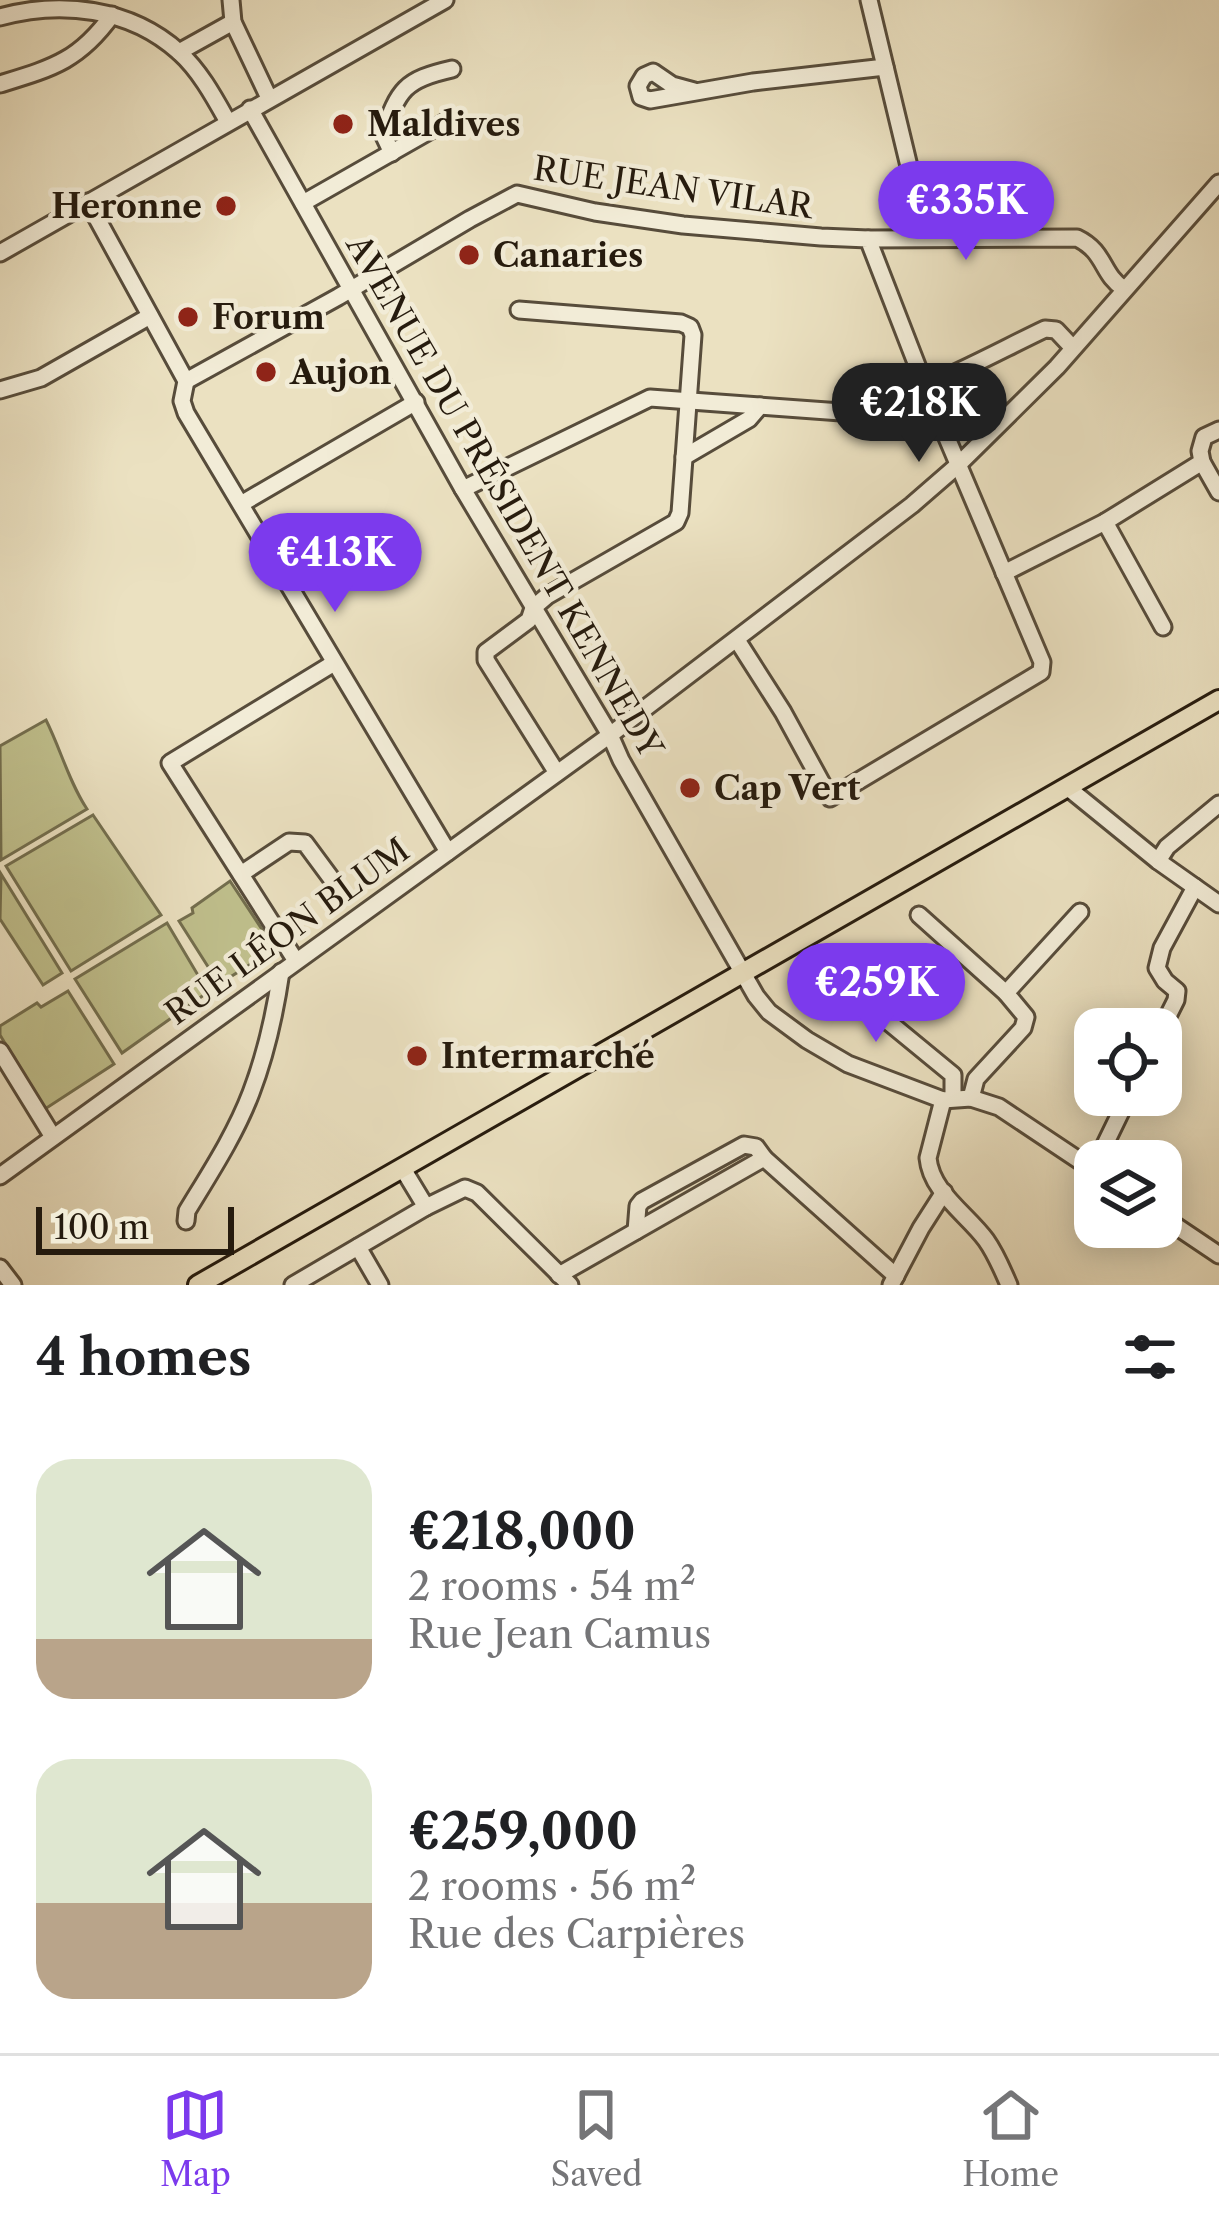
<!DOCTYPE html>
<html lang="en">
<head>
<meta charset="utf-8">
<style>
	body { margin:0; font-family:"Libre Caslon Text",serif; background:#f6f6f6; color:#202124; height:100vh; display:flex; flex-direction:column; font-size:45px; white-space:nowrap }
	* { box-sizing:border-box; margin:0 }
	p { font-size:39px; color:#757577 }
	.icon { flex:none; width:66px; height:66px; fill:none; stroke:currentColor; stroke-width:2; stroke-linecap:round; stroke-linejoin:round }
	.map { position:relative; height:1285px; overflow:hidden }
	.details { display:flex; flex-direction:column; background:#fff; flex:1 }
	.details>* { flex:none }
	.buttons { position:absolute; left:1074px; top:1008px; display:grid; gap:24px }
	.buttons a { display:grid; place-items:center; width:108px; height:108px; border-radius:24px; background:#fff; box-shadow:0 6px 30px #0003; font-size:60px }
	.scale { position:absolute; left:36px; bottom:30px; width:198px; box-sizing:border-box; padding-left:12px; border:6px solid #261b0e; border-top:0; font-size:33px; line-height:42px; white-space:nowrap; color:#261b0e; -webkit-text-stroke:9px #f2ecd7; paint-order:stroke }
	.price { position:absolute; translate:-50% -102px; padding:0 27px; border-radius:42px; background:#7c3aed; color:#fff; font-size:39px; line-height:78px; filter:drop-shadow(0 3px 6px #0008) }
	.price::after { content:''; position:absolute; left:50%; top:72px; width:36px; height:27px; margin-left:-18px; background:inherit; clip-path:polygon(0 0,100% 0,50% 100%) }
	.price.active { background:#222; color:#fff }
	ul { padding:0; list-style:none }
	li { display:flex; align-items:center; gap:36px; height:300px; padding:0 36px }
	li span { display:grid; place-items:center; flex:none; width:336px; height:240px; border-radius:36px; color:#555 }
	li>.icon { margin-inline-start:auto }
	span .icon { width:144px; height:144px; fill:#fffc; stroke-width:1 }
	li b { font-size:51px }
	h2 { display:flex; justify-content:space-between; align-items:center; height:144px; padding:0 36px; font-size:51px }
	.menu { display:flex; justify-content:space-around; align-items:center; height:168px; border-top:3px solid #e0e0e0; background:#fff; font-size:33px; color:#757577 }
	.menu a { display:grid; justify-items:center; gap:6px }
	.menu .active { color:#7c3aed }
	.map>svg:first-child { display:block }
</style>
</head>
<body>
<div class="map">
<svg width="1219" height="1285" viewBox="0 0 1219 1285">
	<rect width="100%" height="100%" fill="#ebe1c1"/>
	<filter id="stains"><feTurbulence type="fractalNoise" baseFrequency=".00167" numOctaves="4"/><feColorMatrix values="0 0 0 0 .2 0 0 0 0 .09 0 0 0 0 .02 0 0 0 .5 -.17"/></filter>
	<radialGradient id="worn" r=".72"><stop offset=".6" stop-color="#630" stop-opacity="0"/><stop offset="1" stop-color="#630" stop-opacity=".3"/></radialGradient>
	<g fill="#c0c08d" stroke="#736e4e" stroke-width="3">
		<path d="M46 720C61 750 69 782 87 809L1 860 0 746Z"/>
		<path d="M93 815 161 915 71 971 6 866Z"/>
		<path d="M1 874 62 973 43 985 0 919Z"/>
		<path d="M230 881 275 949 219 984 179 921 193 913 192 908Z"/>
		<path d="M167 923 208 992 122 1053 75 979Z"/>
		<path d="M68 991 114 1064 45 1109 0 1035V1026L37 1003 41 1007Z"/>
	</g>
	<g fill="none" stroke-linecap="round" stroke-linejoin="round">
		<defs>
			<g id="minor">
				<path d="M231 0 233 22 269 98"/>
				<path d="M869 0 926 237"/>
				<path d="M0 17C61 0 130 8 179 52 200 71 214 97 228 122"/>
				<path d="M179 52 233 22"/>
				<path d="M0 84C52 68 79 61 112 15"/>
				<path d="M694 91 672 85 653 72 644 76 638 86 641 97 650 100 753 82 885 67"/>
				<path d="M250 109 463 489 610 735 621 760 756 996 769 1012 807 1040 848 1064 943 1100 971 1098 999 1107 1095 1171"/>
				<path d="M392 153 383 134C399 89 404 80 452 69"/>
				<path d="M88 202 186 381 182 401 186 413 448 852"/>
				<path d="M303 203 447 121"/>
				<path d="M868 239 1077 238C1106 252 1101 274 1124 289"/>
				<path d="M0 253 445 0"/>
				<path d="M519 310 681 323 690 327 693 335 680 513 676 522 547 596 533 608 529 620 486 652V660L557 773"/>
				<path d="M186 381 338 297 470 219 517 194 595 212 683 225 821 237 868 239 925 386 1042 662 1041 672 830 798 783 712 737 640"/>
				<path d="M0 390 41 378 150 316"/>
				<path d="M684 457 749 419 760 406"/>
				<path d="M1202 462 1219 492"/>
				<path d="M463 489 650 398 841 412C904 404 986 357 1045 329L1056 330 1072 347"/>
				<path d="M241 504 416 402"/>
				<path d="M1105 522 1163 627"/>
				<path d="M1004 573 1105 522 1202 462 1200 451 1204 437 1219 430"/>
				<path d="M1067 787 1158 861 1219 904"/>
				<path d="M1158 861 1167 847 1219 804"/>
				<path d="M241 874 289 842 305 843 339 889"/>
				<path d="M919 915 1006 993 1026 1017 1023 1028 976 1079 971 1098"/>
				<path d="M296 961 170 763 334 663"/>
				<path d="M835 978 953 1075V1098"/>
				<path d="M1006 993 1080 912"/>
				<path d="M1161 1030 1176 1000 1177 991 1165 981 1157 968 1162 948 1195 887"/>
				<path d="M0 1051 53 1137"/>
				<path d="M943 1100 928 1158C931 1192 967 1214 986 1240 996 1254 1002 1269 1009 1285"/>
				<path d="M1097 1161 1129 1095"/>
				<path d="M403 1169 426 1207"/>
				<path d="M0 1176 610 735 912 505 958 465 1057 367 1219 183"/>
				<path d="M1161 1216 1219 1255"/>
				<path d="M186 1221 187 1211C210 1173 235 1135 251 1093 266 1054 275 1013 281 972"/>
				<path d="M636 1231 638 1206 642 1201 744 1145 756 1147 764 1158"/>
				<path d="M358 1247 380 1285"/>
				<path d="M0 1268 13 1285"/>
				<path d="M559 1275 764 1158 896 1276"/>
				<path d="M293 1285 426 1207 465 1188 477 1193 570 1285"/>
				<path d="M891 1285 921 1228 944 1192"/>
			</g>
			<path id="major" d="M198 1285 1219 700"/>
		</defs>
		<use href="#minor" stroke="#574c3b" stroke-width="21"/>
		<use href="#major" stroke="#261b0e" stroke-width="24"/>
		<use href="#minor" stroke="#f2ecd7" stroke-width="15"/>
		<use href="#major" stroke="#ebe1c1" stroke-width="18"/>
	</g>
	<g fill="#8f2418" stroke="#f2ecd7" stroke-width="4.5">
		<circle cx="343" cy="124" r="12"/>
		<circle cx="226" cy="206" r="12"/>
		<circle cx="469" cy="255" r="12"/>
		<circle cx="188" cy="317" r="12"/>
		<circle cx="266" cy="372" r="12"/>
		<circle cx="690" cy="788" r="12"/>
		<circle cx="417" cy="1056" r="12"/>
	</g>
	<g text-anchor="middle" stroke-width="9" stroke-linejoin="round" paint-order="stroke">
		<g font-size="33" font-weight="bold" fill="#261b0e" stroke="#f2ecd7" text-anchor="start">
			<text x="367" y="136">Maldives</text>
			<text x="202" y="218" text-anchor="end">Heronne</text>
			<text x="493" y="267">Canaries</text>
			<text x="212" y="329">Forum</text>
			<text x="290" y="384">Aujon</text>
			<text x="714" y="800">Cap Vert</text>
			<text x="441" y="1068">Intermarché</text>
		</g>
		<g font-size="33" fill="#261b0e" stroke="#f2ecd7">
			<text transform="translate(673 187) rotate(8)" y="12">RUE JEAN VILAR</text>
			<text transform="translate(505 496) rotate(60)" y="12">AVENUE DU PRÉSIDENT KENNEDY</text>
			<text transform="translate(287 931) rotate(-36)" y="12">RUE LÉON BLUM</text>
		</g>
	</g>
	<rect width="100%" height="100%" filter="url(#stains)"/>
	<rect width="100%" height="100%" fill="url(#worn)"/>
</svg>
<div class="buttons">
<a><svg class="icon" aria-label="locate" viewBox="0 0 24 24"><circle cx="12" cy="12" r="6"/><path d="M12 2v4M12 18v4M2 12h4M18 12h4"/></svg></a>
<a><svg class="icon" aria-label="layers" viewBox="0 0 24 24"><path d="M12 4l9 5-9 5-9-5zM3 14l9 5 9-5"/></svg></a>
</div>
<div class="scale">100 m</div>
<b class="price" style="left:966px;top:263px">€335K</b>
<b class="price active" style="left:919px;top:465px">€218K</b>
<b class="price" style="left:335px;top:615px">€413K</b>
<b class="price" style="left:876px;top:1045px">€259K</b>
</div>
<section class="details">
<h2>4 homes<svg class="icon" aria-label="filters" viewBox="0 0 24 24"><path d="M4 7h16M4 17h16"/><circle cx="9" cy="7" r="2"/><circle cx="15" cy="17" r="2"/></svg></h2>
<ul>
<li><span style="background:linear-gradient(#dfe7d0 75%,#b9a48a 0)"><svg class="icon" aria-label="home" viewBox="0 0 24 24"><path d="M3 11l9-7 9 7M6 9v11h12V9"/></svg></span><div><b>€218,000</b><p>2 rooms · 54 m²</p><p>Rue Jean Camus</p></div></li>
<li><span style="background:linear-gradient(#dfe7d0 60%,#b9a48a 0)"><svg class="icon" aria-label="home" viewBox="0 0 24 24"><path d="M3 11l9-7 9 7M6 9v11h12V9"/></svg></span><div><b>€259,000</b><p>2 rooms · 56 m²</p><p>Rue des Carpières</p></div></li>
</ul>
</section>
<nav class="menu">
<a class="active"><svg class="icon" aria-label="map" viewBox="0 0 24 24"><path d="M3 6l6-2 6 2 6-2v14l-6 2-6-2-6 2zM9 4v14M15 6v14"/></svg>Map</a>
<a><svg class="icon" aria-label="saved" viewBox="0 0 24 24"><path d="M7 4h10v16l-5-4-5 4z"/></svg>Saved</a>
<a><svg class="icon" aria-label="home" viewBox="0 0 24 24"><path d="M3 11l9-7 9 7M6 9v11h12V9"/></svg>Home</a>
</nav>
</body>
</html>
